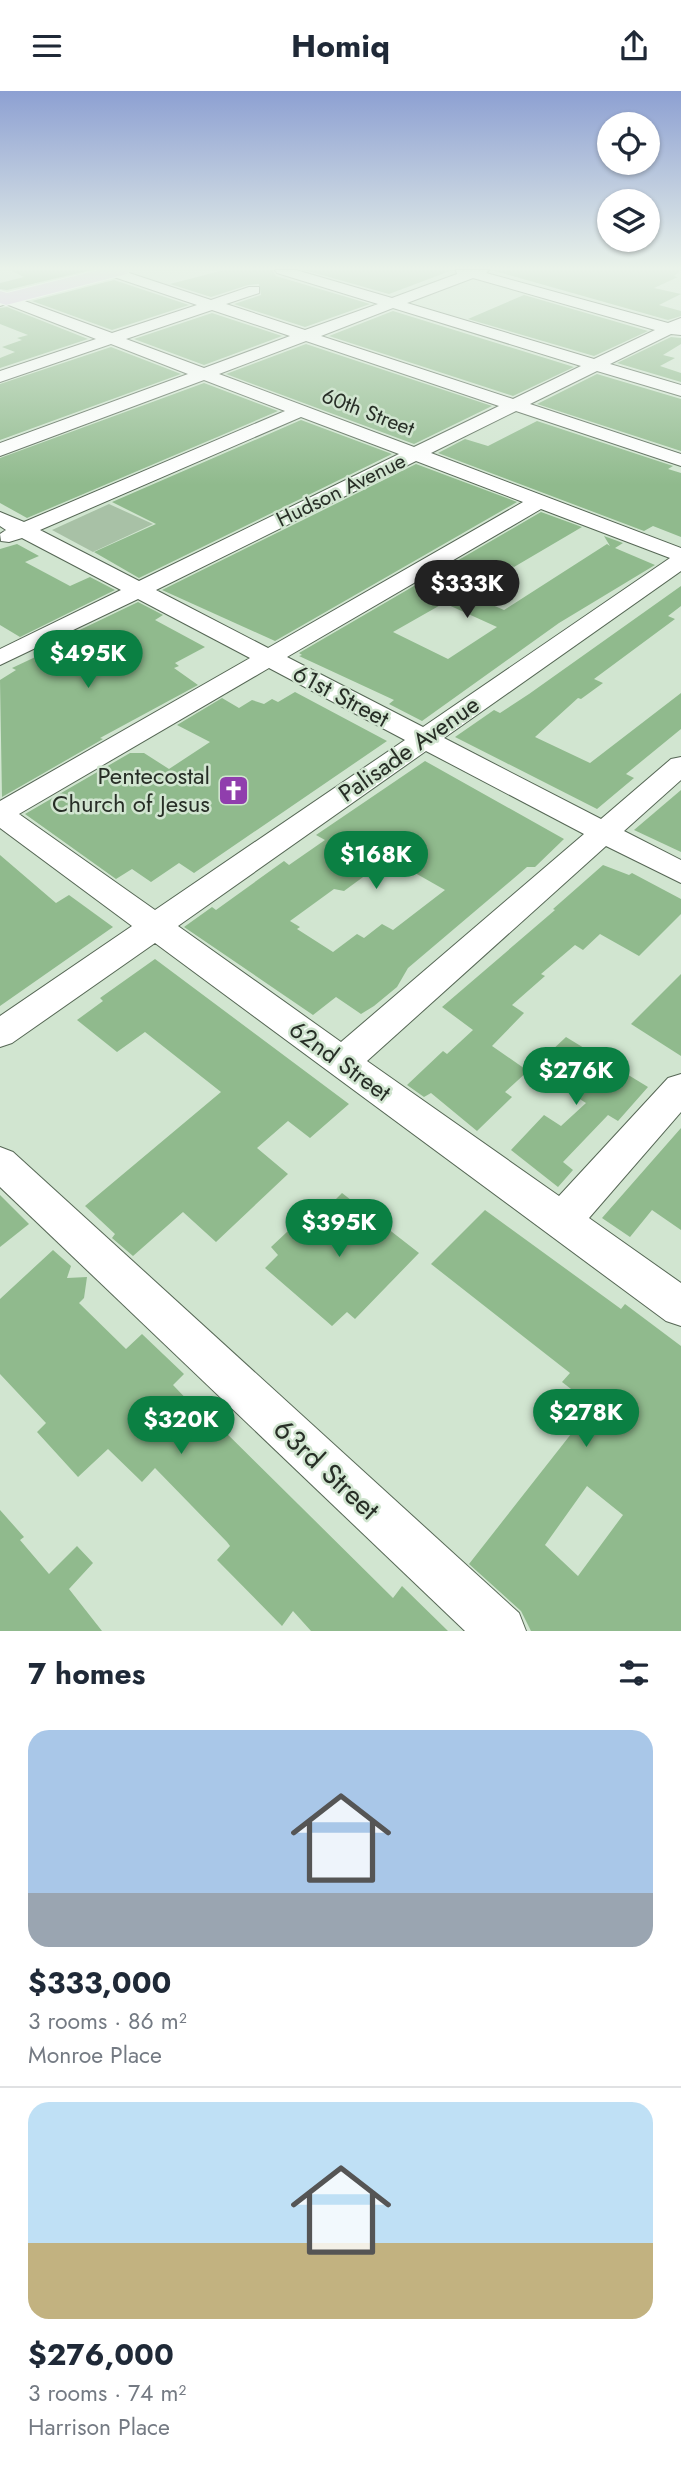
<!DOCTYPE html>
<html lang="en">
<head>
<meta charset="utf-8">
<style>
	body { margin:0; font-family:Jost,sans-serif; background:#f6f6f7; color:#1f2937; height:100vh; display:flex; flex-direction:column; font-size:26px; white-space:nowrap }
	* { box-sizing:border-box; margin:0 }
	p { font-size:23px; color:#747a83 }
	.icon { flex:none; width:38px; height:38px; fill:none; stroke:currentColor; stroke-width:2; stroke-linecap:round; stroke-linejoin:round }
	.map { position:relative; height:1540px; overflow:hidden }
	.drawer { display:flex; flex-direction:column; background:#fff; flex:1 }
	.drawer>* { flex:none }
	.tools { position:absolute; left:597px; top:21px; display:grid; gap:14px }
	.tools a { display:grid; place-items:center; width:63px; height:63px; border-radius:50%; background:#fff; box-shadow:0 2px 5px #0004; font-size:35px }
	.price { position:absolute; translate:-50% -60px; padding:0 16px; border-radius:24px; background:#0b8043; color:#fff; font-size:23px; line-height:46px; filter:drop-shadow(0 2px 4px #0008) }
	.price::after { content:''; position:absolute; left:50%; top:42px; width:21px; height:16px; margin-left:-10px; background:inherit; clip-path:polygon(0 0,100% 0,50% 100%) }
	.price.current { background:#222; color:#fff }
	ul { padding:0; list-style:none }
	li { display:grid; align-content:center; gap:14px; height:371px; padding:0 28px }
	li+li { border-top:2px solid #e0e1e3 }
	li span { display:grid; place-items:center; height:217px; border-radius:21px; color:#555 }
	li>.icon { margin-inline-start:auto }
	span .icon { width:126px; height:126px; fill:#fffc; stroke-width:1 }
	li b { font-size:30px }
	h2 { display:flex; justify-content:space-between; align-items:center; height:84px; padding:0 28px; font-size:30px }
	header { display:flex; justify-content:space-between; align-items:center; height:91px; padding:0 28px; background:#fff; font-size:32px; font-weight:700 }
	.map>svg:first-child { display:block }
</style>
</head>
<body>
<header><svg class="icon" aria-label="menu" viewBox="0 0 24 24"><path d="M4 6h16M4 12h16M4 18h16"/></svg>Homiq<svg class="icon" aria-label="share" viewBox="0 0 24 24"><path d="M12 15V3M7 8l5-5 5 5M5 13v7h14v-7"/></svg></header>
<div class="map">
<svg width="681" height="1540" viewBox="0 0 681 1540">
	<rect width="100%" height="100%" fill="#d1e5d0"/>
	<path fill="#a8c1a6" d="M109 413 153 433 93 461 52 439Z"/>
	<g fill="#90ba8d" fill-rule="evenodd">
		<path d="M10 179H90L7 199 0 198V192L24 186Z"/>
		<path d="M224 179H272L276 185 370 213 305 236 234 213 261 204 259 193 248 194 211 206 170 193Z"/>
		<path d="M304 179H450V180L389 203Z"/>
		<path d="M491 179H681L674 185 678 186 654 197 681 203 659 214 681 220V225L668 229Z"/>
		<path d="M114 189 189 214 112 239 32 210Z"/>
		<path d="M524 204 648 240 594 265 468 228Z"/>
		<path d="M7 216 88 248 0 277V267L15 261 2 256 22 249 17 247 28 244 0 233V217Z"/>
		<path d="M393 220 574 276 513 305 329 245Z"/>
		<path d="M212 222 282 245 204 274 134 248Z"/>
		<path d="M671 246 681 247V253L663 264 675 267 660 275 681 282V291L617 272Z"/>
		<path d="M306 253 492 315 414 353 226 283Z"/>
		<path d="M111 256 181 283 0 349V293Z"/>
		<path d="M597 283 681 308V360L537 313Z"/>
		<path d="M204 292 278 320 27 427 0 412V367Z"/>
		<path d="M301 329 392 363 139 487 94 461 156 433 112 411Z"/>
		<path d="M537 330 673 375 668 378 681 382V446L653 435 644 440 438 362 465 348 488 355Z"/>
		<path d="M416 373 517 411 275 550 162 499Z"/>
		<path d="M541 421 582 436 514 476 511 474 467 503 504 519 607 453 610 455 604 445 623 452 615 457 655 474 559 532 422 630 389 613 394 609 299 565 302 564 299 562ZM444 512 497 536 448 568 393 541Z"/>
		<path d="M17 453 39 465 25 471 70 495 90 486 115 499 20 546 0 534V458Z"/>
		<path d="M681 495V515L668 525 675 528 594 588 603 592 581 608 578 607 535 646 590 672 681 602V638L626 683 634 687 597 718 455 646 494 619 500 622 529 603Z"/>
		<path d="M138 511 163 524 155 529 205 556 175 572 179 575 174 577 198 594 100 647 103 648 2 706 0 589 16 579 12 577 46 561 40 558Z"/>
		<path d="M295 601 387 650 194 782 179 772 151 791 132 778 116 788 25 723 130 662H144L169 678 210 651 177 634 222 607 239 617 252 609 264 613 272 608 278 611Z"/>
		<path d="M425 670 564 748 535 776H527L408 877 397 896 374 915 361 923 336 906 313 924 184 836 212 816 216 819 284 770 289 774 325 749 316 744ZM401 774 445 799 393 839 382 833 364 847 357 843 333 861 297 838 300 836 290 830 334 798 344 800 374 778 385 786Z"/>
		<path d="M681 699V761L634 739Z"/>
		<path d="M0 764 56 812 69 804 113 836 0 915Z"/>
		<path d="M603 774 629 784 632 782 681 808V823L639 865 600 843 583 859 575 854 541 883 545 885 512 914 524 922 492 955 528 980 505 1001 512 1006 477 1040 431 1002 424 1006 407 994 443 960 447 963 473 939 442 916 555 819 553 818Z"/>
		<path d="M155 868 349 1013 310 1047 288 1030 257 1057 288 1083 216 1151 183 1121 133 1165 112 1147 115 1143 85 1115 221 1001 145 941 117 961 77 929 103 910 100 907Z"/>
		<path d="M681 883V965L631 933Z"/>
		<path d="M566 946 648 996 618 1030 608 1024 563 1071 573 1079 558 1096 511 1059 544 1024 561 1035 586 1012 532 978Z"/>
		<path d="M681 1037V1139L652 1119 630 1146 602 1127Z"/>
		<path d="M342 1102 419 1162 355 1228 347 1221 332 1235 265 1177 278 1164 271 1156 321 1109 329 1115Z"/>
		<path d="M0 1104 29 1133 0 1156Z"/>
		<path d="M485 1119 621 1218 625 1213 681 1255V1540H531L521 1520 469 1473 593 1315 562 1291 570 1282 431 1173ZM587 1395 623 1424 578 1485 545 1454Z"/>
		<path d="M53 1159 71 1175 67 1187 87 1186 84 1207 79 1212 126 1258 142 1243 184 1283 173 1294 196 1318 199 1315 393 1507 402 1495 448 1540H311L293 1520 282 1535 217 1469 230 1455 227 1451 155 1377 142 1391 108 1358 78 1386 37 1341 46 1332 0 1283V1208Z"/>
		<path d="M0 1419 24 1446 20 1449 49 1483 77 1455 93 1472 69 1498 102 1540H0Z"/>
	</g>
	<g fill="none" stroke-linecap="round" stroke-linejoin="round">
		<defs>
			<g id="minor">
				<path d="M107 179H120L211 209 249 196H259V202L226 213 305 239 378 213 277 182 275 179H296L392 207 457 183 456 179H489L486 182 668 232 681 227V244L671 243 610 273 681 294V305L597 280 530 313 681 363V375L516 320 431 362 681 457V480L444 647 601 728 671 668 681 666V689L624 740 681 769V792L606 755 367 970 559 1105 668 987 681 983V1021L589 1127 681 1192V1235L666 1230 155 852 12 952 0 956V925L132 835 0 737V710L250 567 138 508 0 574V558L121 499 22 447 9 451 1 450 0 443 6 439 0 435V421L24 431 285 320 204 289 0 365V352L188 283 111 253 0 291V280L96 248 6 213 0 215V205H11L112 242 197 214 108 184ZM473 187 655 239 594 268 407 212ZM393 217 581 275 513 308 321 245ZM212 219 290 245 204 277 126 248ZM306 250 499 315 414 356 219 283ZM301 326 399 363 139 490 40 439ZM416 370 523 411 268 557 156 499ZM541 418 670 467 423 636 287 566ZM269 577 405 649 155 819 19 723ZM426 660 584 743 341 951 178 835Z"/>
				<path d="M0 1056 13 1061 519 1522 526 1540H465L0 1096Z"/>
			</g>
			<path id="major" d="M99 179H129L127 183 6 214 0 212V200L7 202Z"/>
		</defs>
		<use href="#minor" stroke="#566755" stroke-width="2"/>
		<use href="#major" stroke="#fff" stroke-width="2"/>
		<use href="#minor" fill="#fff" fill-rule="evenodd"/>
		<use href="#major" fill="#e5c5f1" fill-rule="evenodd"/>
	</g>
	<linearGradient id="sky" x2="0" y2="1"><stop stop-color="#8da0d2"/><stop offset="0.45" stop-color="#eaf3ea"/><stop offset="1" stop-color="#eaf3ea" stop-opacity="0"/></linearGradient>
	<rect width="681" height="394" fill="url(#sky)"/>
	<defs>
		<symbol id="church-square" viewBox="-11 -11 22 22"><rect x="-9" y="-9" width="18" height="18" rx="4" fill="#903ead" stroke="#d1e5d0"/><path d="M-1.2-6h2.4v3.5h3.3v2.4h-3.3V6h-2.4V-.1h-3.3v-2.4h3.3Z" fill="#fff"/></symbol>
	</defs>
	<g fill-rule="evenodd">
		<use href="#church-square" x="216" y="682" width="35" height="35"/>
	</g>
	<g text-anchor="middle" stroke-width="5" stroke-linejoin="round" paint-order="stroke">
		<g font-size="21" fill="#272e26" stroke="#d1e5d0">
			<text transform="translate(368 321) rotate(21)" y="7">60th Street</text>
			<text transform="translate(341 399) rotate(-26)" y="7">Hudson Avenue</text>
		</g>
		<g font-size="24" fill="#272e26" stroke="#d1e5d0">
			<text transform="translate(341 605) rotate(28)" y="8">61st Street</text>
			<text transform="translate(409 658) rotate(-35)" y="8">Palisade Avenue</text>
			<text transform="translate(340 970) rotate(36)" y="8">62nd Street</text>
		</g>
		<g font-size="24" fill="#272e26" stroke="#d1e5d0" text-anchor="end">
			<text x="210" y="693">Pentecostal<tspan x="210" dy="28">Church of Jesus</tspan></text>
		</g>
		<g font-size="28" fill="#272e26" stroke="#d1e5d0">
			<text transform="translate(327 1378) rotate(43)" y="10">63rd Street</text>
		</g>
	</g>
</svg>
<div class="tools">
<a><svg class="icon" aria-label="locate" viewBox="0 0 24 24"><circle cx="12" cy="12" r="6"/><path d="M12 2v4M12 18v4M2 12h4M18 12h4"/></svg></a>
<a><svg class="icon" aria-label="layers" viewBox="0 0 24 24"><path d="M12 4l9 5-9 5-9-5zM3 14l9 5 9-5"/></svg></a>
</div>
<b class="price current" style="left:467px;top:529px">$333K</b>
<b class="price" style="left:88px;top:599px">$495K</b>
<b class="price" style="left:376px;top:800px">$168K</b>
<b class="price" style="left:576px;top:1016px">$276K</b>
<b class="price" style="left:339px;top:1168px">$395K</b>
<b class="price" style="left:586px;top:1358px">$278K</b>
<b class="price" style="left:181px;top:1365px">$320K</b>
</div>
<section class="drawer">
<h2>7 homes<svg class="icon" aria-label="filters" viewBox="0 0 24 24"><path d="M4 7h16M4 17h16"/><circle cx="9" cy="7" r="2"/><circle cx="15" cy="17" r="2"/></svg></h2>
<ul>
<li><span style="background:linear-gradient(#a9c7e8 75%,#9aa5b1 0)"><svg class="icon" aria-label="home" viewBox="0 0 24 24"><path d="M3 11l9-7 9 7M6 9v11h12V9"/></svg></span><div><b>$333,000</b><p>3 rooms · 86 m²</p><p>Monroe Place</p></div></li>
<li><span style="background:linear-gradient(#bfe0f5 65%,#c2b280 0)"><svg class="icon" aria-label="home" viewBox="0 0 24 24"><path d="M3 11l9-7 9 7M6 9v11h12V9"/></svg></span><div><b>$276,000</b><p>3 rooms · 74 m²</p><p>Harrison Place</p></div></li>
</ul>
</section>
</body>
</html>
